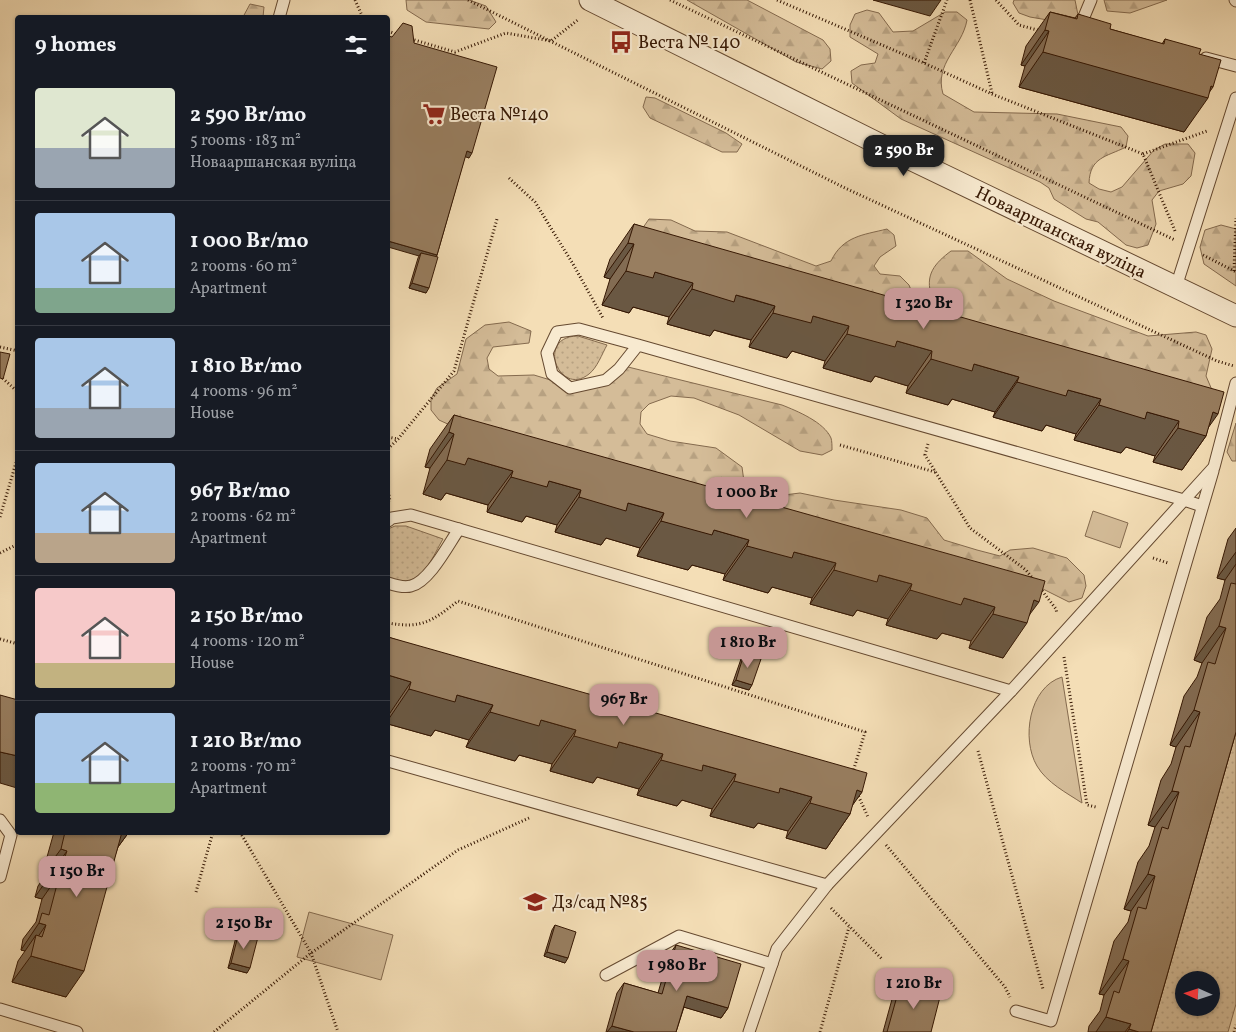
<!DOCTYPE html>
<html lang="en">
<head>
<meta charset="utf-8">
<style>
	body { margin:0; font-family:Vollkorn,serif; background:#242831; color:#f1f3f6; height:100vh; display:flex; flex-direction:column; font-size:19px; white-space:nowrap }
	* { box-sizing:border-box; margin:0 }
	p { font-size:16px; color:#9ea1a6 }
	.icon { flex:none; width:28px; height:28px; fill:none; stroke:currentColor; stroke-width:2; stroke-linecap:round; stroke-linejoin:round }
	.map { position:relative; flex:1; overflow:hidden }
	.panel { position:absolute; left:15px; top:15px; width:375px; height:820px; display:flex; flex-direction:column; background:#171b24; border-radius:5px; box-shadow:0 1px 4px #0004 }
	.panel>* { flex:none }
	.needle { width:32px; rotate:273deg }
	.controls { position:absolute; left:1175px; top:971px; display:grid; gap:10px }
	.controls a { display:grid; place-items:center; width:45px; height:45px; border-radius:50%; background:#171b24; box-shadow:0 1px 4px #0004; font-size:25px }
	.price { position:absolute; translate:-50% -42px; padding:0 11px; border-radius:10px; background:#c59692; color:#111; font-size:16px; line-height:32px; filter:drop-shadow(0 1px 2px #0008) }
	.price::after { content:''; position:absolute; left:50%; top:30px; width:15px; height:11px; margin-left:-8px; background:inherit; clip-path:polygon(0 0,100% 0,50% 100%) }
	.price.current { background:#222; color:#fff }
	ul { padding:0; list-style:none }
	li { display:flex; align-items:center; gap:15px; height:125px; padding:0 20px }
	li+li { border-top:1px solid #363941 }
	li span { display:grid; place-items:center; flex:none; width:140px; height:100px; border-radius:5px; color:#555 }
	li>.icon { margin-inline-start:auto }
	span .icon { width:60px; height:60px; fill:#fffc; stroke-width:1 }
	li b { font-size:21px }
	h2 { display:flex; justify-content:space-between; align-items:center; height:60px; padding:0 20px; font-size:21px }
	.map>svg:first-child { display:block }
</style>
</head>
<body>
<div class="map">
<svg width="1236" height="1032" viewBox="0 0 1236 1032">
	<defs>
		<pattern id="grass-dots" width="8" height="8" patternUnits="userSpaceOnUse" patternTransform="scale(1.25)"><rect width="8" height="8" fill="#d4bc98"/><path d="M2 2h.1M6 6h.1" fill="none" stroke="#b7a181" stroke-width="1.8" stroke-linecap="round"/></pattern>
		<pattern id="forest-firs" width="22" height="20" patternUnits="userSpaceOnUse" patternTransform="scale(1.25)"><rect width="22" height="20" fill="#d4bc98"/><path d="M5 1l3.5 6h-7zM16 11l3.5 6h-7z" fill="#b7a181"/></pattern>
	</defs>
	<rect width="100%" height="100%" fill="#f4deb6"/>
	<filter id="stains"><feTurbulence type="fractalNoise" baseFrequency=".004" numOctaves="4"/><feColorMatrix values="0 0 0 0 .2 0 0 0 0 .09 0 0 0 0 .02 0 0 0 .5 -.17"/></filter>
	<radialGradient id="worn" r=".72"><stop offset=".6" stop-color="#630" stop-opacity="0"/><stop offset="1" stop-color="#630" stop-opacity=".3"/></radialGradient>
	<g fill="url(#grass-dots)" stroke="#846a4e" fill-rule="evenodd">
		<path d="M578 336 607 345C602 354 597 368 589 374 559 398 535 336 578 336Z"/>
		<path d="M395 526H406L443 539C434 554 424 582 403 581 398 581 392 579 388 578V529Z"/>
		<path d="M1236 683V1004L1228 1032H1137ZM1184 980H1211V1008H1184Z"/>
	</g>
	<g fill="url(#forest-firs)" stroke="#846a4e">
		<path d="M406 0H469L486 6 496 22 489 29 426 22 407 10Z"/>
		<path d="M687 0H747L823 40 830 49 831 61 822 69 796 62Z"/>
		<path d="M1014 0H1075L1078 15 1071 24 1030 17 1019 13 1013 3Z"/>
		<path d="M1104 0H1167L1130 13 1107 11Z"/>
		<path d="M250 4 264 7 263 17H243Z"/>
		<path d="M867 10 879 13 893 32 913 31 945 12H957L967 20C962 48 934 63 943 94L974 112 1057 114 1121 127 1128 136 1126 147C1106 157 1090 157 1089 183L1099 189 1111 192 1122 187 1154 150 1165 144H1188L1195 153 1191 176 1183 184 1159 191 1152 200 1156 224 1148 245 1137 248 1126 245 1098 222 1086 219 1054 199 1049 188 1040 182 901 119 852 83 851 71 861 65 875 63 878 54 850 37V25L855 14Z"/>
		<path d="M646 97 655 98 726 133 742 144 737 152H722L650 118 643 107Z"/>
		<path d="M649 219 671 220 695 231 727 232 816 266 831 261C843 236 863 235 887 229L894 235 896 246 880 257 874 266 880 274 900 276 909 285 915 300 929 311 640 232Z"/>
		<path d="M1221 225 1236 229V286L1204 264 1200 247 1205 230Z"/>
		<path d="M951 251H968L1007 279 1054 301 1148 336 1196 332 1206 335 1212 349 1206 376 1212 390 957 322C951 316 935 304 932 297 924 275 935 263 951 251Z"/>
		<path d="M509 322 531 331 529 343 493 347 487 358 489 369 498 376 534 375 580 389 624 366 782 405C797 411 824 422 831 438 832 441 832 446 832 450L822 455 800 451 739 415 694 398 671 396 649 404 641 412 640 424 647 434 670 441 716 448 742 467 745 489 731 506 493 445 439 420 431 410V399L437 388 457 374 466 339 485 325Z"/>
		<path d="M1236 423V461H1232L1227 452Z"/>
		<path d="M800 493 834 500 901 510 927 518 944 540 977 550 1000 556 1010 550 1033 548 1067 558 1084 575 1086 586 1082 598 1069 602 1037 586 769 506 776 496Z"/>
	</g>
	<g fill="#d4bc98" stroke="#846a4e">
		<path d="M1093 511 1128 523 1120 548 1085 536Z"/>
		<path d="M1062 677 1082 803C1067 793 1047 783 1037 766 1021 739 1029 687 1062 677Z"/>
		<path d="M309 912 393 935 381 980 297 957Z"/>
	</g>
	<g fill="none" stroke-linecap="round" stroke-linejoin="round">
		<defs>
			<g id="lane">
				<path d="M1235 0 1236 1"/>
				<path d="M279 18 284 0"/>
				<path d="M1087 26 1081 24 1091 0"/>
				<path d="M1206 58 1236 66"/>
				<path d="M1176 287 1236 98"/>
				<path d="M638 345 619 369 606 380 570 388 552 374 547 353 557 332 579 329 638 345 1184 500 1202 506"/>
				<path d="M388 521 392 518 411 515 1011 691"/>
				<path d="M388 583C394 585 404 588 411 586 429 582 448 545 459 529"/>
				<path d="M388 761 827 885 1011 691 1214 467 1236 383"/>
				<path d="M0 820 11 835 0 877"/>
				<path d="M606 975 679 936 772 964"/>
				<path d="M0 1009 77 1032"/>
				<path d="M1016 1011 1051 1021 1213 471"/>
				<path d="M749 1032 777 949 827 885"/>
			</g>
			<path id="street" d="M590 0 879 144 1236 316"/>
		</defs>
		<use href="#lane" stroke="#654930" stroke-width="13"/>
		<use href="#street" stroke="#654930" stroke-width="23"/>
		<g stroke="#351703" stroke-width="3" stroke-dasharray="1 2.5" stroke-linecap="butt">
			<path d="M355 0 363 18"/>
			<path d="M468 0 845 188 1217 361 1234 366"/>
			<path d="M670 0 1175 240"/>
			<path d="M777 0 924 63 992 94 1143 154 1175 231"/>
			<path d="M970 0 992 93"/>
			<path d="M996 0 1019 25 1041 31"/>
			<path d="M388 31 396 34"/>
			<path d="M411 39 455 52 506 33 551 41 579 19"/>
			<path d="M924 63 947 0"/>
			<path d="M1143 154 1207 131"/>
			<path d="M509 178 535 202 573 264 603 318"/>
			<path d="M1203 255 1236 272"/>
			<path d="M1234 271 1236 218"/>
			<path d="M0 347 18 351"/>
			<path d="M0 376 18 392"/>
			<path d="M388 437 398 439"/>
			<path d="M928 444 925 455 970 528 1026 570 1033 579"/>
			<path d="M840 445 935 472"/>
			<path d="M388 449 398 439 454 371 497 219"/>
			<path d="M388 488 390 502"/>
			<path d="M0 517 18 456"/>
			<path d="M0 553 18 544"/>
			<path d="M1153 558 1168 563"/>
			<path d="M1040 588 1056 609 1057 614"/>
			<path d="M388 623C422 629 432 621 458 601L865 732 853 772"/>
			<path d="M0 639 18 644"/>
			<path d="M1064 657 1087 805 1096 807"/>
			<path d="M978 751 1043 989"/>
			<path d="M857 793 868 817"/>
			<path d="M240 832 311 953 338 1032"/>
			<path d="M886 845 1005 987 1010 997"/>
			<path d="M196 892 213 832"/>
			<path d="M831 908 882 959"/>
			<path d="M214 1032 311 953 458 850 529 818"/>
			<path d="M820 1032 849 927"/>
			<path d="M1234 1032 1236 1025"/>
		</g>
		<use href="#lane" stroke="#f8ead0" stroke-width="11"/>
		<use href="#street" stroke="#f8ead0" stroke-width="21"/>
	</g>
	<g fill="#836c53" stroke="#351703">
		<path d="M1050 12 1075 18 1078 14 1110 29 1162 44 1165 39 1199 54 1209 93 1184 132 1019 87 1025 66 1021 65 1026 46Z"/>
		<path d="M414 43 469 158 465 156 437 255 436 257 426 293 409 288 418 258 419 256Z"/>
		<path d="M634 224 1208 428 1206 436 1182 470 1153 462 1155 456 1126 447 1121 453 1074 440 1076 434 1046 425 1042 431 993 417 995 412 952 399 948 405 906 393 908 386 875 376 871 382 823 368 825 361 809 356 792 351 787 358 749 347 751 340 731 335 714 330 710 336 667 324 669 317 633 307 629 313 602 305 610 279 604 277 610 259Z"/>
		<path d="M454 415 1030 614 1003 658 969 648 971 641 942 633 937 639 886 625 888 619 857 610 853 616 810 604 812 598 772 587 768 593 723 580 725 574 692 565 688 570 637 556 640 548 606 538 601 545 555 532 557 525 526 516 522 522 487 512 488 505 446 493 441 500 423 494 430 468 425 467 430 449Z"/>
		<path d="M1236 528V732L1151 1032H1088L1089 1026 1100 1011 1104 995 1099 994 1114 941 1128 922 1131 911 1124 909 1138 862 1149 846 1155 827 1148 825 1161 780 1171 764 1176 747 1170 745 1184 696 1197 677 1202 663 1194 660 1207 617 1220 599 1225 580 1217 578 1228 539Z"/>
		<path d="M388 637 862 792 852 805 850 814 826 849 786 838 788 831 758 823 754 828 710 816 712 809 682 800 677 806 637 795 639 789 597 777 593 783 550 771 552 764 519 755 515 761 466 747 469 740 435 730 431 736 388 724Z"/>
		<path d="M744 654 749 690 732 685 741 659Z"/>
		<path d="M54 832H129L118 847 66 997 12 982 18 961 25 951 21 950 23 939 36 922 42 899 35 897 38 886 45 876 42 875Z"/>
		<path d="M555 925 565 963 544 956 552 930Z"/>
		<path d="M239 932 247 973 228 968 236 937Z"/>
		<path d="M676 945 728 1008 721 1018 684 1007 676 1032H606L617 993 624 983 658 993 669 955Z"/>
		<path d="M901 982 931 1032H883L894 992Z"/>
	</g>
	<g fill="#6a5843" stroke="#351703">
		<path d="M873 0H941L930 16Z"/>
		<path d="M1045 30 1049 31 1025 66 1021 65Z"/>
		<path d="M1043 52 1211 86 1213 87 1206 97 1208 98 1184 132 1019 87Z"/>
		<path d="M467 151 472 153 469 158 463 156Z"/>
		<path d="M388 241 437 255 434 260 421 253 419 256 388 247Z"/>
		<path d="M628 243 634 244 610 279 604 277Z"/>
		<path d="M626 271 655 272 693 283 669 317 633 307 629 313 602 305Z"/>
		<path d="M412 283 429 288 426 293 409 288Z"/>
		<path d="M692 289 736 295 775 306 751 340 714 330 710 336 667 324Z"/>
		<path d="M773 313 813 316 849 326 825 361 792 351 787 358 749 347Z"/>
		<path d="M847 334 897 341 932 351 908 386 875 376 871 382 823 368Z"/>
		<path d="M931 359 974 364 1019 377 995 412 952 399 948 405 906 393Z"/>
		<path d="M1017 382 1068 390 1101 399 1076 434 1046 425 1042 431 993 417Z"/>
		<path d="M1099 405 1147 412 1179 421 1155 456 1126 447 1121 453 1074 440Z"/>
		<path d="M1213 412 1218 414 1203 435 1206 436 1182 470 1153 462 1178 428Z"/>
		<path d="M449 432 454 434 430 468 425 467Z"/>
		<path d="M468 458 513 471 488 505 446 493 441 500 423 494 447 460Z"/>
		<path d="M511 477 549 481 581 490 557 525 526 516 522 522 487 512Z"/>
		<path d="M579 497 628 503 664 513 640 548 606 538 601 545 555 532Z"/>
		<path d="M661 521 714 530 749 540 725 574 692 565 688 570 637 556Z"/>
		<path d="M747 546 794 552 836 563 812 598 772 587 768 593 723 580Z"/>
		<path d="M1236 552V564L1225 580 1217 578Z"/>
		<path d="M834 570 879 575 912 584 888 619 857 610 853 616 810 604Z"/>
		<path d="M910 590 964 598 995 607 971 641 942 633 937 639 886 625Z"/>
		<path d="M1034 600 1039 602 1024 622 1027 623 1003 658 969 648 993 614Z"/>
		<path d="M1219 626 1226 628 1202 663 1194 660Z"/>
		<path d="M388 675 411 682 388 716Z"/>
		<path d="M736 680 752 685 749 690 732 685Z"/>
		<path d="M409 689 457 695 493 705 469 740 435 730 431 736 388 724V720Z"/>
		<path d="M1194 710 1200 712 1176 747 1170 745Z"/>
		<path d="M490 712 541 720 576 730 552 764 519 755 515 761 466 747Z"/>
		<path d="M574 736 619 742 663 754 639 789 597 777 593 783 550 771Z"/>
		<path d="M0 752 18 756 17 788 0 783Z"/>
		<path d="M661 760 703 765 736 774 712 809 682 800 677 806 637 795Z"/>
		<path d="M734 781 780 788 812 797 788 831 758 823 754 828 710 816Z"/>
		<path d="M857 790 862 792 847 813 850 814 826 849 786 838 810 803Z"/>
		<path d="M1172 791 1179 792 1155 827 1148 825Z"/>
		<path d="M121 832H129L110 858Z"/>
		<path d="M61 849 67 851 54 869 56 860 45 876 42 875Z"/>
		<path d="M53 871 60 873 42 899 35 897Z"/>
		<path d="M1148 874 1155 876 1131 911 1124 909Z"/>
		<path d="M39 923 46 925 35 941 36 935 25 951 21 950Z"/>
		<path d="M547 952 568 958 565 963 544 956Z"/>
		<path d="M31 956 84 971 66 997 12 982Z"/>
		<path d="M1123 959 1129 961 1104 995 1099 994Z"/>
		<path d="M231 963 250 968 247 973 228 968Z"/>
		<path d="M687 996 728 1008 721 1018 680 1006Z"/>
		<path d="M1106 1017 1131 1024 1125 1032H1096Z"/>
		<path d="M612 1026 634 1032H607Z"/>
		<path d="M1129 1029 1139 1032H1127Z"/>
	</g>
	<g fill="#987e60" stroke="#351703">
		<path d="M1050 12 1077 19 1078 14 1111 24 1110 29 1164 44 1165 39 1201 49 1199 54 1221 60 1213 87 1211 86 1208 98 1043 52 1049 31 1045 30Z"/>
		<path d="M403 23 412 26 414 43 497 67 472 153 467 151 437 255 388 241V36L392 37Z"/>
		<path d="M634 224 1224 392 1218 414 1213 412 1206 436 1178 428 1179 421 1147 412 1145 419 1099 405 1101 399 1068 390 1066 396 1017 382 1019 377 974 364 972 371 931 359 932 351 897 341 895 347 847 334 849 326 834 322 813 316 811 323 773 313 775 306 755 300 736 295 734 302 692 289 693 283 675 278 655 272 653 278 626 271 634 244 628 243Z"/>
		<path d="M421 253 438 257 429 288 412 283Z"/>
		<path d="M0 352 10 354 3 379 0 378Z"/>
		<path d="M454 415 1045 581 1039 602 1034 600 1027 623 993 614 995 607 964 598 961 605 910 590 912 584 879 575 877 582 834 570 836 563 794 552 792 558 747 546 749 540 714 530 712 535 661 521 664 513 628 503 626 511 579 497 581 490 549 481 547 487 511 477 513 471 468 458 465 465 447 460 454 434 449 432Z"/>
		<path d="M1231 583 1236 584V732L1151 1032H1139L1129 1029 1131 1024 1106 1017 1114 991 1119 993 1129 961 1123 959 1138 907 1146 909 1155 876 1148 874 1162 827 1168 829 1179 792 1172 791 1185 746 1190 747 1200 712 1194 710 1208 662 1215 664 1226 628 1219 626Z"/>
		<path d="M388 637 867 773 862 792 857 790 850 814 810 803 812 797 780 788 779 793 734 781 736 774 703 765 702 771 661 760 663 754 619 742 617 748 574 736 576 730 541 720 539 726 490 712 493 705 457 695 455 702 409 689 411 682 388 675Z"/>
		<path d="M744 654 761 659 752 685 736 680Z"/>
		<path d="M0 695 18 700V756L0 752Z"/>
		<path d="M65 832H122L84 971 31 956 36 935 42 937 46 925 39 923 42 913 49 915 60 873 53 871 56 860 63 862 67 851 61 849Z"/>
		<path d="M555 925 576 932 568 958 547 952Z"/>
		<path d="M239 932 258 937 250 968 231 963Z"/>
		<path d="M676 945 741 964 728 1008 687 996 676 1032H634L612 1026 624 983 662 994Z"/>
		<path d="M901 982 941 993 931 1032H887Z"/>
	</g>
	<defs>
		<symbol id="bus-bare" viewBox="-9 -9 18 18"><path d="M-5-6H5V4H4V6H2V4H-2V6H-4V4H-5ZM-3.5-4V0h7V-4ZM-3.5 1.2v1.5H-2V1.2ZM2 1.2v1.5H3.5V1.2Z" fill="#8f2418" stroke="#f8ead0" stroke-width="2.5" paint-order="stroke"/></symbol>
		<symbol id="supermarket-bare" viewBox="-9 -9 18 18"><path d="M-6-5.5h2.5l.6 2H6L4.5 2H-2.5L-4.4-4H-6ZM-1.5 3.2a1.3 1.3 0 1 0 .1 0ZM3 3.2a1.3 1.3 0 1 0 .1 0Z" fill="#8f2418" stroke="#f8ead0" stroke-width="2.5" paint-order="stroke"/></symbol>
		<symbol id="school-bare" viewBox="-9 -9 18 18"><path d="M0-5L7-2L0 1L-7-2ZM-4 1L0 2.5L4 1V4Q0 6-4 4Z" fill="#8f2418" stroke="#f8ead0" stroke-width="2.5" paint-order="stroke"/></symbol>
	</defs>
	<g fill-rule="evenodd">
		<use href="#bus-bare" x="605" y="26" width="32" height="32"/>
		<use href="#supermarket-bare" x="418" y="98" width="32" height="32"/>
		<use href="#school-bare" x="519" y="886" width="32" height="32"/>
	</g>
	<g text-anchor="middle" stroke-width="4" stroke-linejoin="round" paint-order="stroke">
		<g font-size="18" fill="#351703" stroke="#f8ead0" text-anchor="start">
			<text x="638" y="48">Веста № 140</text>
			<text x="450" y="120">Веста №140</text>
			<text x="552" y="908">Дз/сад №85</text>
		</g>
		<g font-size="18" fill="#351703" stroke="#f8ead0">
			<text transform="translate(1061 232) rotate(26)" y="6">Новааршанская вуліца</text>
		</g>
	</g>
	<rect width="100%" height="100%" filter="url(#stains)"/>
	<rect width="100%" height="100%" fill="url(#worn)"/>
</svg>
<div class="controls">
<a><svg class="needle" viewBox="-14 -14 28 28"><path d="M0-13l5 13h-10z" fill="#e53935"/><path d="M0 13l5-13h-10z" fill="#9ea1a6"/></svg></a>
</div>
<b class="price current" style="left:904px;top:177px">2 590 Br</b>
<b class="price" style="left:924px;top:330px">1 320 Br</b>
<b class="price" style="left:747px;top:519px">1 000 Br</b>
<b class="price" style="left:748px;top:669px">1 810 Br</b>
<b class="price" style="left:624px;top:726px">967 Br</b>
<b class="price" style="left:77px;top:898px">1 150 Br</b>
<b class="price" style="left:244px;top:950px">2 150 Br</b>
<b class="price" style="left:677px;top:992px">1 980 Br</b>
<b class="price" style="left:914px;top:1010px">1 210 Br</b>
<section class="panel">
<h2>9 homes<svg class="icon" aria-label="filters" viewBox="0 0 24 24"><path d="M4 7h16M4 17h16"/><circle cx="9" cy="7" r="2"/><circle cx="15" cy="17" r="2"/></svg></h2>
<ul>
<li><span style="background:linear-gradient(#dfe7d0 60%,#9aa5b1 0)"><svg class="icon" aria-label="home" viewBox="0 0 24 24"><path d="M3 11l9-7 9 7M6 9v11h12V9"/></svg></span><div><b>2 590 Br/mo</b><p>5 rooms · 183 m²</p><p>Новааршанская вуліца</p></div></li>
<li><span style="background:linear-gradient(#a9c7e8 75%,#7fa58c 0)"><svg class="icon" aria-label="home" viewBox="0 0 24 24"><path d="M3 11l9-7 9 7M6 9v11h12V9"/></svg></span><div><b>1 000 Br/mo</b><p>2 rooms · 60 m²</p><p>Apartment</p></div></li>
<li><span style="background:linear-gradient(#a9c7e8 70%,#9aa5b1 0)"><svg class="icon" aria-label="home" viewBox="0 0 24 24"><path d="M3 11l9-7 9 7M6 9v11h12V9"/></svg></span><div><b>1 810 Br/mo</b><p>4 rooms · 96 m²</p><p>House</p></div></li>
<li><span style="background:linear-gradient(#a9c7e8 70%,#b9a48a 0)"><svg class="icon" aria-label="home" viewBox="0 0 24 24"><path d="M3 11l9-7 9 7M6 9v11h12V9"/></svg></span><div><b>967 Br/mo</b><p>2 rooms · 62 m²</p><p>Apartment</p></div></li>
<li><span style="background:linear-gradient(#f6c9c9 75%,#c2b280 0)"><svg class="icon" aria-label="home" viewBox="0 0 24 24"><path d="M3 11l9-7 9 7M6 9v11h12V9"/></svg></span><div><b>2 150 Br/mo</b><p>4 rooms · 120 m²</p><p>House</p></div></li>
<li><span style="background:linear-gradient(#a9c7e8 70%,#8fb573 0)"><svg class="icon" aria-label="home" viewBox="0 0 24 24"><path d="M3 11l9-7 9 7M6 9v11h12V9"/></svg></span><div><b>1 210 Br/mo</b><p>2 rooms · 70 m²</p><p>Apartment</p></div></li>
</ul>
</section>
</div>
</body>
</html>
